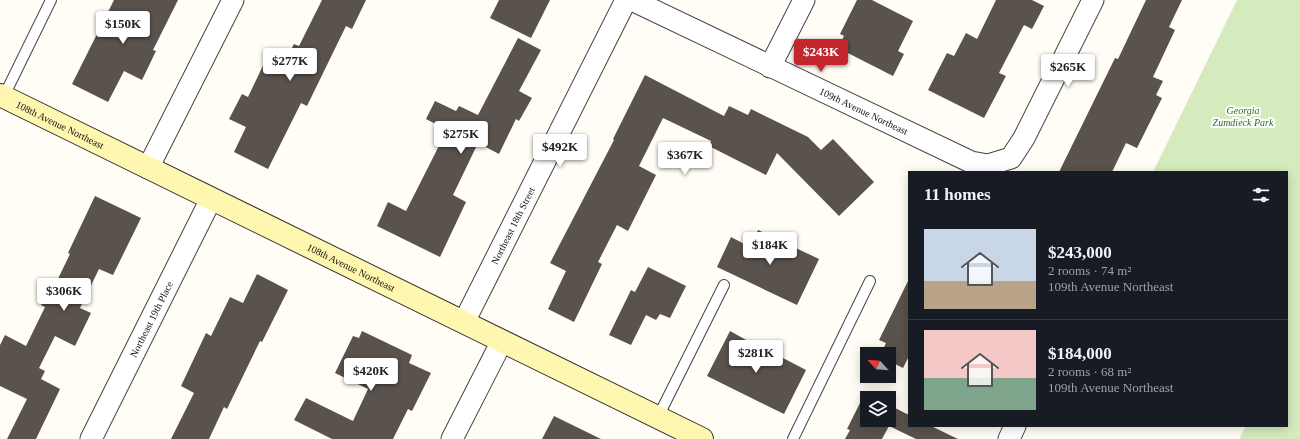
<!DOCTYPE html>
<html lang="en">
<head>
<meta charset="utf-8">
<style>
	body { margin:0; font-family:"Times New Roman",serif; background:#20242c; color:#f1f3f6; height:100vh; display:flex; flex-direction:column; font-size:15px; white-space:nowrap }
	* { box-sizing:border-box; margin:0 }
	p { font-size:13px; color:#9ea1a6 }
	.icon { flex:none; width:22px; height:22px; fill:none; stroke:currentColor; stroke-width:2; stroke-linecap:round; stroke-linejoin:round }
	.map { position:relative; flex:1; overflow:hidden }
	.drawer { position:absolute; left:908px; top:171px; width:380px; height:256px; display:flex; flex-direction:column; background:#171b24; border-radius:0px; box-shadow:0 2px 10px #0003 }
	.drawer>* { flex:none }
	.needle { width:26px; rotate:296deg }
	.tools { position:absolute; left:860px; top:347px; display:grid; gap:8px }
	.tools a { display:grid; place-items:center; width:36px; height:36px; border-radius:0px; background:#171b24; box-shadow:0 2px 10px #0003; font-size:20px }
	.price { position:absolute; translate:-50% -34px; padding:0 9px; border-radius:4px; background:#fff; color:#222; font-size:13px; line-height:26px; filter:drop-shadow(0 1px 2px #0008) }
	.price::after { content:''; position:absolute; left:50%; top:24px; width:12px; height:9px; margin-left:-6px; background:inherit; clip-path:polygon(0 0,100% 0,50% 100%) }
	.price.selected { background:#c4262e; color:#fff }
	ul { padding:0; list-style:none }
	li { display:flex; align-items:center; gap:12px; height:100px; padding:0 16px }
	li+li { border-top:1px solid #363941 }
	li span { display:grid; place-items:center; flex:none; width:112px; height:80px; border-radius:0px; color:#555 }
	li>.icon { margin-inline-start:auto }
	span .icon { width:48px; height:48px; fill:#fffc; stroke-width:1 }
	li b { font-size:17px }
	h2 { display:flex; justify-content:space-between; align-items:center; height:48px; padding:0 16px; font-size:17px }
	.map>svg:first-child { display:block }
</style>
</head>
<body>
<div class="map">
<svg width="1300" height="439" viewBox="0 0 1300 439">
	<rect width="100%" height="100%" fill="#fffdf5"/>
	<path fill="#d5ebbd" d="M1237 0H1300V439H1239L1246 426H1287V172H1153Z"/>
	<g fill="#5a524d">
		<path d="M114 0H178L153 50 156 51 142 80 124 71 108 102 72 84Z"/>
		<path d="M322 0H366L352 29 346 26 307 106 301 103 268 169 234 152 246 127 229 119 242 94 248 97 268 55 284 63 294 44 299 46Z"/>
		<path d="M499 0H550L531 38 490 18Z"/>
		<path d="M857 0H872L913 21 898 51 904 54 893 76 838 48 844 36 840 34Z"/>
		<path d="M996 0H1032L1044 6 1032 29 1024 25 999 73 1006 76 984 118 928 90 947 53 954 56 966 33 977 39Z"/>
		<path d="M1146 0H1182L1169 27 1175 30 1153 77 1163 81 1156 95 1162 98 1137 148 1126 143 1112 172H1059L1115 58 1118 59Z"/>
		<path d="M518 38 541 50 519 91 532 98 519 121 516 119 499 154 478 143 453 195 466 202 440 257 377 226 388 202 406 211 447 130 426 119 435 101 456 111 459 106 478 115Z"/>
		<path d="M645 75 724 116 729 106 748 115 751 109 808 137 821 150 833 139 874 182 839 216 777 153 766 175 709 146 711 141 663 118 639 166 656 175 628 231 617 225 598 262 602 264 574 322 548 309 566 271 550 263 614 140 613 139Z"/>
		<path d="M95 196 141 218 113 275 99 269 80 308 91 313 75 346 55 336 39 368 45 371 41 379 60 389 36 439H7L27 399 0 386V345L5 335 26 346 45 307 41 305 49 288 53 289 70 254 68 253Z"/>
		<path d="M758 230 819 259 797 305 717 267 731 237 750 247Z"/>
		<path d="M648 267 686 286 670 318 660 314 656 320 646 315 631 345 609 335 631 290 635 292Z"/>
		<path d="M257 274 288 290 262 342 260 341 227 409 224 407 209 439H171L194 393 181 386 206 333 211 336 230 297 243 303Z"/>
		<path d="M909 279V356L903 368 889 361V354H881L886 343 879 340Z"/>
		<path d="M362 331 412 355 409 363 431 373 412 411 408 409 393 439H332L294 420 306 398 353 421 368 389 335 373 353 336 359 338Z"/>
		<path d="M730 331 748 341 745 348 779 366 783 358 806 370 784 414 707 376Z"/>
		<path d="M865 393 874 398H867V420H889V405L909 415V426H931L958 439H916L889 426 882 439H845L850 430 847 429Z"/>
		<path d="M554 416 601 439H542Z"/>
	</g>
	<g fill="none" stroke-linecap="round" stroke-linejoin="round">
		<defs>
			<g id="lane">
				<path d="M4 96 51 0"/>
				<path d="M658 417 724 285"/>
				<path d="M793 439 870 281"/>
			</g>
			<g id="street">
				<path id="s1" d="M632 0 971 162 988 165 1011 158 1024 138 1093 0"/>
				<path d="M770 67 804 0"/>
				<path d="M148 168 233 0"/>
				<path id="s2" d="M464 322 626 0"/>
				<path id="s3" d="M91 439 211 199"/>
				<path d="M452 439 502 341"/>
				<path d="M1009 439 1015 426"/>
			</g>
			<g id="secondary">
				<path id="s4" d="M0 95 702 439"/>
			</g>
		</defs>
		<use href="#lane" stroke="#444" stroke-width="12"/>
		<use href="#street" stroke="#444" stroke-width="23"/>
		<use href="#secondary" stroke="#333" stroke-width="24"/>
		<use href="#lane" stroke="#fff" stroke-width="10"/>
		<use href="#street" stroke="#fff" stroke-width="21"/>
		<use href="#secondary" stroke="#fff6b0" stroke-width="22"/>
	</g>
	<g text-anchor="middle" stroke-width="4" stroke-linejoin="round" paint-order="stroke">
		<g font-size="10" font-style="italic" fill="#2f6b1f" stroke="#fff">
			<text x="1243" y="114">Georgia<tspan x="1243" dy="12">Zumdieck Park</tspan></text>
		</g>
		<g font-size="10" fill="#111" stroke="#fff">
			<text dy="4" stroke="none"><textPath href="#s1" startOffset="257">109th Avenue Northeast</textPath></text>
			<text dy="4" stroke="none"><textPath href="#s4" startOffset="67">108th Avenue Northeast</textPath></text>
			<text dy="4" stroke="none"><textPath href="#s2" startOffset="108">Northeast 18th Street</textPath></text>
			<text dy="4" stroke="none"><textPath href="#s4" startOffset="391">108th Avenue Northeast</textPath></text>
			<text dy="4" stroke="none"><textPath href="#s3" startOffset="134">Northeast 19th Place</textPath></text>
		</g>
	</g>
</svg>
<div class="tools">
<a><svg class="needle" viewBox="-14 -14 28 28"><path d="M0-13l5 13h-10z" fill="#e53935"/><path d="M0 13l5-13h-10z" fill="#9ea1a6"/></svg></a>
<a><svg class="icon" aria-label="layers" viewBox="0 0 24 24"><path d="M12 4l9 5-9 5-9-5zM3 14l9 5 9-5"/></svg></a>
</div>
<b class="price" style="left:123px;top:45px">$150K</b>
<b class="price selected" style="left:821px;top:73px">$243K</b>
<b class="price" style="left:290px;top:82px">$277K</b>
<b class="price" style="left:1068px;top:88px">$265K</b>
<b class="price" style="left:461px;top:155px">$275K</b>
<b class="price" style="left:560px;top:168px">$492K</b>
<b class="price" style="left:685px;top:176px">$367K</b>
<b class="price" style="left:770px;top:266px">$184K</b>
<b class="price" style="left:64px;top:312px">$306K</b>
<b class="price" style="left:756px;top:374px">$281K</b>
<b class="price" style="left:371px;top:392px">$420K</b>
<section class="drawer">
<h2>11 homes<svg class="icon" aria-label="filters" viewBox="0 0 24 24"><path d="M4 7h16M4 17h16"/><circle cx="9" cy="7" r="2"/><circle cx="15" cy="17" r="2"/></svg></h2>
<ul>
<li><span style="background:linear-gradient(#c9d6e8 65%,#b9a48a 0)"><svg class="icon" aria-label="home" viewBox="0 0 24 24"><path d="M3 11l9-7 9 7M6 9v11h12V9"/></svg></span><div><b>$243,000</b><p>2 rooms · 74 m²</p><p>109th Avenue Northeast</p></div></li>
<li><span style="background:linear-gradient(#f6c9c9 60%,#7fa58c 0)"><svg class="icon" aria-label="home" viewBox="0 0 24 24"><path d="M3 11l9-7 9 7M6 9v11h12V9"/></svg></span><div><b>$184,000</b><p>2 rooms · 68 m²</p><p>109th Avenue Northeast</p></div></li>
</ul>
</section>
</div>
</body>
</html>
